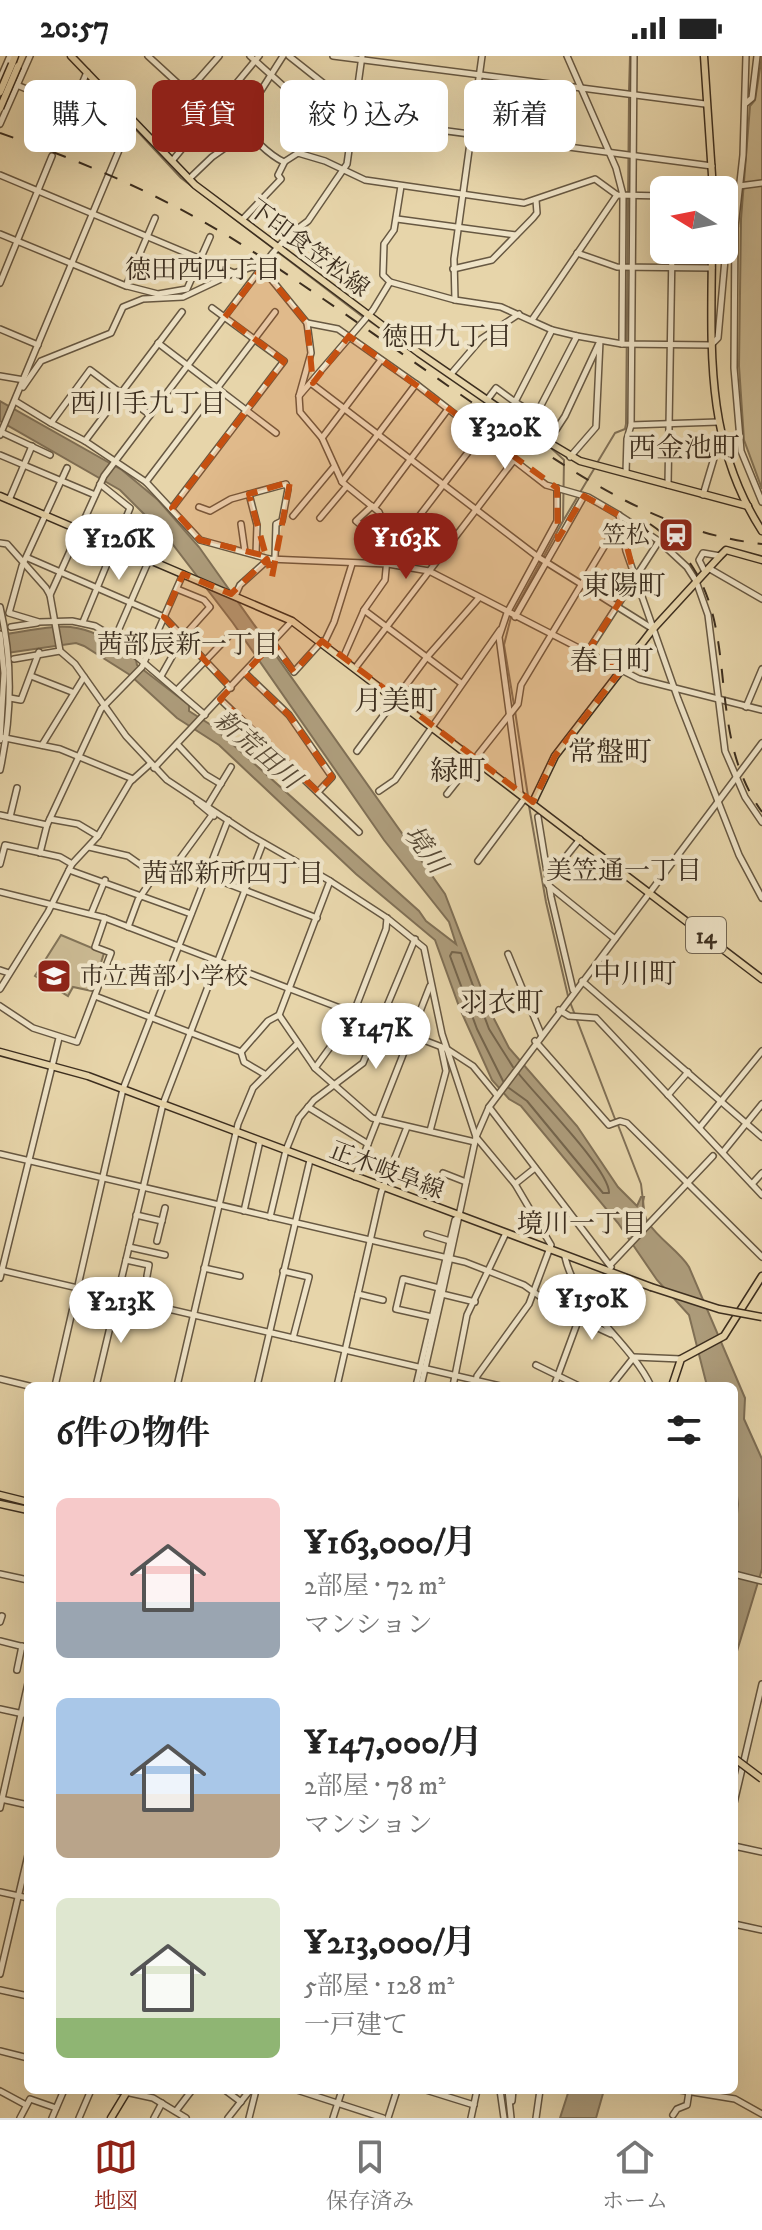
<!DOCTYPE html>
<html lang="ja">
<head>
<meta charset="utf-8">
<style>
	body { margin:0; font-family:"IM FELL DW Pica","Noto Serif JP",serif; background:#f6f6f6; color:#222; height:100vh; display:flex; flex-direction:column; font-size:30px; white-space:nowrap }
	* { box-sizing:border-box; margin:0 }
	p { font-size:26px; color:#767676 }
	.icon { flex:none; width:44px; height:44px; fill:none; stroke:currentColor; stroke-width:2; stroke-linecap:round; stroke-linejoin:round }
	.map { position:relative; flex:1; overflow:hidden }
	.drawer { position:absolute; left:24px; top:1326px; width:714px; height:712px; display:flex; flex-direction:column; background:#fff; border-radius:12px; box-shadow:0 8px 32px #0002 }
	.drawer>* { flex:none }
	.top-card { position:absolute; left:24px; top:24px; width:714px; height:72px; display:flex; gap:16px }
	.needle { width:52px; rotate:280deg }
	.fabs { position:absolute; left:650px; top:120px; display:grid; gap:16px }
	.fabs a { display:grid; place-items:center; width:88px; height:88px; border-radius:12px; background:#fff; box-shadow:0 8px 32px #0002; font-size:40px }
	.price { position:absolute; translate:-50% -68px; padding:0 18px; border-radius:28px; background:#fff; color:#222; font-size:26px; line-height:52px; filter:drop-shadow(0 2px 4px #0008) }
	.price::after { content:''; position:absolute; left:50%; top:48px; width:24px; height:18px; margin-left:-12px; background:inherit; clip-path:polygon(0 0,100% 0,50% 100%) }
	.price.active { background:#8f2418; color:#fff }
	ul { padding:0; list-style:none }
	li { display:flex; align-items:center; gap:24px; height:200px; padding:0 32px }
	li span { display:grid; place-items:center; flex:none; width:224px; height:160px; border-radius:12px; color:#555 }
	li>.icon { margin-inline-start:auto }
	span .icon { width:96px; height:96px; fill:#fffc; stroke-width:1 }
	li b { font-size:34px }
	h2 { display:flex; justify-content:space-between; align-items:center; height:96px; padding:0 32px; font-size:34px }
	.tag { padding:0 28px; border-radius:12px; background:#fff; box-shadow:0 8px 32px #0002; font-size:28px; line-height:72px }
	.tag.active { background:#8f2418; color:#fff }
	.status { display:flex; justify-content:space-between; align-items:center; height:56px; padding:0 40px; background:#fff; direction:ltr }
	.status svg { height:22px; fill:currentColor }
	.menu { display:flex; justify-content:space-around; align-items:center; height:112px; border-top:2px solid #e0e0e0; background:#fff; font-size:22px; color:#767676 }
	.menu a { display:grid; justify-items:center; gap:4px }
	.menu .active { color:#8f2418 }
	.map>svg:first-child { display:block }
</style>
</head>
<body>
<div class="status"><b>20:57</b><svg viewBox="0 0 49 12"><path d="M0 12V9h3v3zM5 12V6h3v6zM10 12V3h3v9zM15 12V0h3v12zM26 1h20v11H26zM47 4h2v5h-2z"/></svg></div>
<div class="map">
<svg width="762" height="2062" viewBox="0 0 762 2062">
	<rect width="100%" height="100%" fill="#e7d5aa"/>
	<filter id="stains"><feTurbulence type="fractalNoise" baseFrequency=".0025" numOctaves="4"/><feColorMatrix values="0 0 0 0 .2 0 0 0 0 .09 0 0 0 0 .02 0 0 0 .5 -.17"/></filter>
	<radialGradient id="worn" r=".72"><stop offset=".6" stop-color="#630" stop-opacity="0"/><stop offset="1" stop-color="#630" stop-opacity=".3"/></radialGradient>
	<g fill="#cab992" stroke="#837458" stroke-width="2">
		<path d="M762 0V433L744 384 739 310 741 163 750 50 755 44Z"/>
		<path d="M61 879 104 897 92 935 73 931 68 940 35 920Z"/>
	</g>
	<g fill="#ad9c7b" stroke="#807056" stroke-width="2">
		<path d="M0 345 122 414 158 444 199 491 445 838 490 955 509 992 577 1070 618 1131 637 1150 641 1141H644C636 1172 675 1188 689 1211L745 1342 744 1363 762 1403V1513L734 1605V1488L738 1448 734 1415V1330H707L689 1259 657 1224 618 1167 521 1050 509 1043 492 1024 460 953 435 884 356 818 219 689 177 662 130 619 84 590 76 587 0 598V579C66 569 80 560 136 604L137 609 189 649V655L211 669 419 855 426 865 456 888 449 866 384 784 233 567 167 481 120 434 0 365Z"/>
		<path d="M569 2034H604L596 2062H560Z"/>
	</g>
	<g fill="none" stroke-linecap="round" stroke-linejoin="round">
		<g stroke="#74654d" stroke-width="2">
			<path d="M503 1025 477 973 450 900 452 896 461 897 489 973 513 1011"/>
			<path d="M509 1032 527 1045 603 1137H609C610 1114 536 1040 519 1018"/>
		</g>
		<g stroke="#807056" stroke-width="2">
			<path d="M88 22 181 122 363 261"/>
			<path d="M629 35 630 0"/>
			<path d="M368 264 504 359"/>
			<path d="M597 407 615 377 625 373 626 368 629 41"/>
			<path d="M563 465 594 413"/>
			<path d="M514 555 563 465 564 404 549 390"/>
			<path d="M511 561 504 589 514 649"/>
			<path d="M515 655 528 740"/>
			<path d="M529 750 546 846 568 940"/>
			<path d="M570 946 615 1063"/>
			<path d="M618 1069 641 1128 645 1162"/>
		</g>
		<defs>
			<g id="minor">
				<path d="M148 0 184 33 197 25 219 0"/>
				<path d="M250 0 350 90"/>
				<path d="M289 0 371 65 712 110"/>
				<path d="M333 0 705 48"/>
				<path d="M567 0 616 112 623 139 622 288"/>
				<path d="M746 0 743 99 735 171 734 312 741 395 762 446"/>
				<path d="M0 22 125 74"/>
				<path d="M0 23 10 0"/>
				<path d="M197 25C225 46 257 94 284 106L298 97 325 105 365 124 524 147 595 123 617 139 664 140"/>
				<path d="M746 47 752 42 757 0"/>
				<path d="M241 66 283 0"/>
				<path d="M0 68 30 0"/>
				<path d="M48 70 57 46"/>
				<path d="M55 92 87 16"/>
				<path d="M172 105 259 0"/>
				<path d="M0 119 234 217 252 211 262 212"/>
				<path d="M189 123 212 101 249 75"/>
				<path d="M401 130 394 174 384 188 383 219 390 226 455 244 501 251 552 274 577 280 622 288 711 289 718 282 727 181 735 171"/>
				<path d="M739 130 762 127"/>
				<path d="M397 163 516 179"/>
				<path d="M242 164 281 123 278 119 284 107"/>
				<path d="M0 178 126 230 155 162"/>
				<path d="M577 197 617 211 712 212"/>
				<path d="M262 212 307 267 311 297 299 340 300 356 322 382 342 426 379 456 389 481 385 524 364 554"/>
				<path d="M453 213 492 204 533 162 537 157 536 144"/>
				<path d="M0 227 52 100"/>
				<path d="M127 230 158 238 187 233 210 181"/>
				<path d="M455 244 454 203 482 0"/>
				<path d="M182 256 85 385 146 426 200 484 269 503 388 508 429 515 639 623 762 654"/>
				<path d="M532 264 617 139"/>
				<path d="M307 267 338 273 416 328 546 429 588 441 619 459 659 485 687 511 696 525 708 559 725 695 745 741 762 766"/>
				<path d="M0 273 38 289"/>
				<path d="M158 287 276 377"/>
				<path d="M451 318 481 283 519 258"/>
				<path d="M0 320 24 324"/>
				<path d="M312 328 538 501 653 573"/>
				<path d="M23 331 41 305 111 277 123 251 143 243 183 241 234 217"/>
				<path d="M299 340 373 254 390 226"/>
				<path d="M487 344 496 332 515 346 552 274"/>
				<path d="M15 345 51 367"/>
				<path d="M515 346 536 359 577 280"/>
				<path d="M536 359 557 372"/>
				<path d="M631 369 718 366"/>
				<path d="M1 376 50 399"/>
				<path d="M0 379 132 63"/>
				<path d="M322 382 381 304"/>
				<path d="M85 385 51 367 90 314 150 359"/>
				<path d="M548 386 565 360 600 285"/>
				<path d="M0 399 95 439"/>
				<path d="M570 401 596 371 600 285"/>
				<path d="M67 412 22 510 9 557 39 566 72 565 95 570 115 582 205 659"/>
				<path d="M626 417 627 383 631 369 634 0"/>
				<path d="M146 426 275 256"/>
				<path d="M342 426 416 328"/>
				<path d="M668 429 672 194"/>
				<path d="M249 438 257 469 256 498"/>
				<path d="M703 439 720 382"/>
				<path d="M9 444 32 390"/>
				<path d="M372 450 356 465 372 478 377 492"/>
				<path d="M199 451 210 455 231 443 286 428 288 433 282 465 276 468 275 501"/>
				<path d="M375 451 448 353"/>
				<path d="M172 452 284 305 212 252"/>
				<path d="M619 459 626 495 678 643 739 799 762 842"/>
				<path d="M293 460 333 412"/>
				<path d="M320 462 346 431"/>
				<path d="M241 468 245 496"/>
				<path d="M389 481 404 480 482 378"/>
				<path d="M0 487 7 488 46 532 50 539 60 595 75 608 126 680 167 724 250 779 330 825 387 862 424 892 442 978 476 1081 515 1128 551 1189 529 1248 477 1320 475 1330"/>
				<path d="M28 502 164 561 231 632"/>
				<path d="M710 513 762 543"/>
				<path d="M705 516 699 504 703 497 720 500"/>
				<path d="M50 539 104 420 272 198 288 180 308 165 347 108 362 0"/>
				<path d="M235 540 240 529 269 503"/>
				<path d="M0 551C13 606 12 659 0 714"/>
				<path d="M515 561 584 440"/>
				<path d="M83 566 130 452 100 428"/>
				<path d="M11 571 37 567"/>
				<path d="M0 578 4 617 0 684"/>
				<path d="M115 582 149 504"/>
				<path d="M273 587 294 616 322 585"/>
				<path d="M324 587 334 566 352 508"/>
				<path d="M588 595 659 485"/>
				<path d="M343 602 364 554 461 627"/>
				<path d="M14 603 60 595"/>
				<path d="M356 611 514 404"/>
				<path d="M245 617 289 659 332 721 318 736"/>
				<path d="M31 620 72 636"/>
				<path d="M161 620 183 581 210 551 204 544 177 533"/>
				<path d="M177 634 228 581"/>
				<path d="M10 642 21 644 39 596"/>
				<path d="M220 643 359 776"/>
				<path d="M746 651 762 613"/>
				<path d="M0 681 60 693 133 723"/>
				<path d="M177 688 206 719 221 728"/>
				<path d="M42 689 84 621"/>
				<path d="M357 695 427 601 478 543"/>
				<path d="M154 712 292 565"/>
				<path d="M379 735 395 724 500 574"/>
				<path d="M520 737 499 581 507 557 557 465V432"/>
				<path d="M447 738 518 648 521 629 619 466"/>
				<path d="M197 746 214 760"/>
				<path d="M208 749 231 711"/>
				<path d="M0 759 47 769"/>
				<path d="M10 761 17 732"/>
				<path d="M538 761 551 841 573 934"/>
				<path d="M50 763 78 768 98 780"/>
				<path d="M89 791 128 800 155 819"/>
				<path d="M40 797 47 769 101 653 142 611 183 518"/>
				<path d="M179 804 192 814 317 862"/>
				<path d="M478 805 525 742"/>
				<path d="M0 808 5 789 60 801 72 808"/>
				<path d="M69 814 191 858"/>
				<path d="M548 823 580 783"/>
				<path d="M548 829 615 883"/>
				<path d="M0 836 105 862 447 993 473 1010 496 1038"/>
				<path d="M91 858 105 824"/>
				<path d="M128 871 138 844 155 819 179 804 212 759"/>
				<path d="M508 898 541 978"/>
				<path d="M0 914 9 917"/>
				<path d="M582 925 762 1081"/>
				<path d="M0 933 48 856 72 808 98 780 130 726 150 708"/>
				<path d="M95 940 241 996"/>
				<path d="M0 950 33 972 77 986 111 897 95 891 105 862"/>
				<path d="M559 954 569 960 596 962 762 1139"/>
				<path d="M279 959 315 1012 372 1062 475 1086"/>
				<path d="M535 985 609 1069 620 1065 627 1067 762 1201"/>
				<path d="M241 996 268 965 279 959 330 825"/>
				<path d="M241 996 244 1006 266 1019"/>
				<path d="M315 1012 352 961 386 873 387 862"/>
				<path d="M668 1039 688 1016"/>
				<path d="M308 1051 368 1088"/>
				<path d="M489 1051 611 1211"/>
				<path d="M700 1071 762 995"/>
				<path d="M430 1075 446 1015 441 991"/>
				<path d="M723 1096 762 1048"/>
				<path d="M0 1098 465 1206 524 1229 559 1254 611 1278"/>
				<path d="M443 1117 466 1126"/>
				<path d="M355 1121 430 930"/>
				<path d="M515 1128 535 1112"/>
				<path d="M752 1128 762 1117"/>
				<path d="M244 1155 260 1085"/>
				<path d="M136 1159 162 1165"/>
				<path d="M270 1161 286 1094 299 1062 314 1044 363 1007 415 883"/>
				<path d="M427 1178 450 1185"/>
				<path d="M157 1185 165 1152"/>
				<path d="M129 1191 165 1199"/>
				<path d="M565 1201C577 1253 629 1284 651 1330"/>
				<path d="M126 1204 149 1209 147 1220"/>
				<path d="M610 1209 713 1100"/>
				<path d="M204 1212 240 1220"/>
				<path d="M0 1214 500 1330"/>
				<path d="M283 1215 309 1221 293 1282"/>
				<path d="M0 1222 59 982"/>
				<path d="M358 1238 383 1244"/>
				<path d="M475 1246 442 1238 476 1081 489 1051 762 687"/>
				<path d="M432 1261 396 1253 403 1223 439 1232"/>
				<path d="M536 1309 579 1330"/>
				<path d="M0 1323 29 1330"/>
				<path d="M55 1330 123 1033 228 764"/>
				<path d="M96 1330 163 1048 263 787"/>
				<path d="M177 1330 238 1068 253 1032 297 988"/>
				<path d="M257 1330 310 1104"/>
				<path d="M337 1330 381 1137 407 1071"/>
				<path d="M416 1330 455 1164 459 1161"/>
				<path d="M421 1330 442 1238"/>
				<path d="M453 1330 467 1259 505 1179"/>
				<path d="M554 1330 578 1265 605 1221"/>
				<path d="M611 1330 634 1301 681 1303"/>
				<path d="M0 1518 28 1524"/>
				<path d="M734 1518 762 1525"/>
				<path d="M0 1566 2 1560"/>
				<path d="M0 1585 28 1592"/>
				<path d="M17 1614 22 1590"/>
				<path d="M0 1653 28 1659"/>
				<path d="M1 1743 28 1749"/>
				<path d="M734 1747 762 1628"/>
				<path d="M0 1752 28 1627"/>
				<path d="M734 1790 762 1796"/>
				<path d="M0 1836 28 1842"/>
				<path d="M734 1868 762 1874"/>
				<path d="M0 1918 28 1799"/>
				<path d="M0 1934 28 1940"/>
				<path d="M0 1995 28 2002"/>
				<path d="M116 2034 153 2042 186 2062"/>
				<path d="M225 2034 241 2046"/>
				<path d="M297 2034 383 2062"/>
				<path d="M426 2034 474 2049"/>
				<path d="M500 2034 504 2062"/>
				<path d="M508 2034 511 2062"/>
				<path d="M680 2034 735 2043 762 2058"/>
				<path d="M0 2035 26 2049"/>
				<path d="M512 2045 513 2034"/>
				<path d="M176 2055 192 2034"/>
				<path d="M673 2059 677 2053 687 2049 689 2036"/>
				<path d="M20 2062 30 2043 56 2052"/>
				<path d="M52 2062 64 2034"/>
				<path d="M79 2062 91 2034"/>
				<path d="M154 2062 162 2047"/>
				<path d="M228 2062 250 2034"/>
				<path d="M249 2062 256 2034"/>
				<path d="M333 2062 342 2034"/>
				<path d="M388 2062 397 2034"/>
				<path d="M471 2062 477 2034"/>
				<path d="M536 2062 540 2034"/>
			</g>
			<g id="major">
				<path d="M71 0 195 129 419 297 548 386 580 405 748 450"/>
				<path d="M704 0 713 134"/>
				<path d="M12 8 15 0"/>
				<path d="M712 194C711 295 705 387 762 475"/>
				<path d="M0 440 292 565 762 923"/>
				<path d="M533 746 555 700 653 573 720 500 726 494 762 504"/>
				<path d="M0 996 88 1020 651 1231"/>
				<path d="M672 1330 681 1303 724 1280 762 1220"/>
				<path d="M0 1439 28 1446"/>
				<path d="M0 1448 28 1454"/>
				<path d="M111 2062 128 2034"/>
			</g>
		</defs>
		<use href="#minor" stroke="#675842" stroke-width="8"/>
		<use href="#major" stroke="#3c2e1f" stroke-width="9"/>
		<use href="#minor" stroke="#efe4c8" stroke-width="5"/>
		<use href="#major" stroke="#e7d5aa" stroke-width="6"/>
		<g stroke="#3c2e1f" stroke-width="2" stroke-dasharray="14 14" stroke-linecap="butt">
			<path d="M0 77C88 107 173 144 252 195 328 245 402 298 477 350 567 412 651 475 762 488"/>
			<path d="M650 468C757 541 694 661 762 756"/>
		</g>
		<defs>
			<g id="major-bridge">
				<path d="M0 36 12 8"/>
				<path d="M0 52 18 10"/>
				<path d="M651 1231 719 1253 762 1261"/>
				<path d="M734 1702 762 1723"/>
			</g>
		</defs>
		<use href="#major-bridge" stroke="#3c2e1f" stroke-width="9" stroke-linecap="butt"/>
		<use href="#major-bridge" stroke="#e7d5aa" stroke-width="6"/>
	</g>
	<path fill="#c65010" fill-opacity="0.2" stroke="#c65010" stroke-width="6" stroke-dasharray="16 10" stroke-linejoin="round" d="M262 212 307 267 313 327 349 280 557 432 558 483 584 440 619 459 635 522 588 595 622 613 555 700 533 746 322 585 294 616 273 587 245 617 289 659 332 721 318 736 220 643 231 632 164 561 183 518 231 538 267 503 272 521 290 426 249 438 266 500 200 484 172 452 284 305 225 261Z"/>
	<defs>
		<symbol id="station-square" viewBox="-11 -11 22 22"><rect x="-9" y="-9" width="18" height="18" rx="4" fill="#8f2418" stroke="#efe4c8"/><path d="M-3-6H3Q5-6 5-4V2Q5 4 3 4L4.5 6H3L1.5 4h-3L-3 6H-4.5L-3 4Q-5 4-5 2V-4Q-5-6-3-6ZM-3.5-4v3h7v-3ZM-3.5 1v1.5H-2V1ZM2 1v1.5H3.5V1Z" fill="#fff"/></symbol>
		<symbol id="school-square" viewBox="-11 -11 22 22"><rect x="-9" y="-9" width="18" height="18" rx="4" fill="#8f2418" stroke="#efe4c8"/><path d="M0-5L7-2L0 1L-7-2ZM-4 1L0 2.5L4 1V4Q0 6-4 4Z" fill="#fff"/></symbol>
	</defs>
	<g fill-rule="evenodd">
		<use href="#station-square" x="656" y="459" width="40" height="40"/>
		<use href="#school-square" x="34" y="900" width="40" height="40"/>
	</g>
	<g text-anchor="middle" stroke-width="8" stroke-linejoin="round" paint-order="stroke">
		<rect fill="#efe4c8" stroke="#726552" stroke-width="2" x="686" y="861" width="40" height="36" rx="6"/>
		<g font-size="22" font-weight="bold" fill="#3c2e1f">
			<text x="706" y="887">14</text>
		</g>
		<g font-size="24" fill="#3c2e1f" stroke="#efe4c8">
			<text transform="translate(309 192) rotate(37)" y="8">下印食笠松線</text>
			<text transform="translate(387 1114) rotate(21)" y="8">正木岐阜線</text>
		</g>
		<g font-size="24" fill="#3c2e1f" stroke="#efe4c8" text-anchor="end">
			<text x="650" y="487">笠松</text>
			<text x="80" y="928" text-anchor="start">市立茜部小学校</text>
		</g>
		<g font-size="26" fill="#3c2e1f" stroke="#efe4c8">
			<text x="203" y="222">徳田西四丁目</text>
			<text x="447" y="289">徳田九丁目</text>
			<text x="148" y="356">西川手九丁目</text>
			<text x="188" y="597">茜部辰新一丁目</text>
			<text x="624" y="823">美笠通一丁目</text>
			<text x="233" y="826">茜部新所四丁目</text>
			<text x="582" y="1176">境川一丁目</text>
		</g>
		<g font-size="26" font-style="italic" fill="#584a36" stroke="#efe4c8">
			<text transform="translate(258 693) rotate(41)" y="9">新荒田川</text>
			<text transform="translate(426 793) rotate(54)" y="9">境川</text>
		</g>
		<g font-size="28" fill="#3c2e1f" stroke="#efe4c8">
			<text x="684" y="401">西金池町</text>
			<text x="624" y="539">東陽町</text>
			<text x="612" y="614">春日町</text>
			<text x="396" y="654">月美町</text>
			<text x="610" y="705">常盤町</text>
			<text x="458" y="724">緑町</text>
			<text x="635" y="927">中川町</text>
			<text x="502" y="956">羽衣町</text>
		</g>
	</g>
	<rect width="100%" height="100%" filter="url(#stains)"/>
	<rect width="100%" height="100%" fill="url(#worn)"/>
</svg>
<div class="fabs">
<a><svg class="needle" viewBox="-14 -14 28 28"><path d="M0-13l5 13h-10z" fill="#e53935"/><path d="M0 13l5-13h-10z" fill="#767676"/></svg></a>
</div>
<b class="price" style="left:505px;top:415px">¥320K</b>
<b class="price active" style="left:406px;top:525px">¥163K</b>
<b class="price" style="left:119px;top:526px">¥126K</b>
<b class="price" style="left:376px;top:1015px">¥147K</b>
<b class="price" style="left:592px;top:1286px">¥150K</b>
<b class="price" style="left:121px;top:1289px">¥213K</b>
<div class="top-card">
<a class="tag">購入</a>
<a class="tag active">賃貸</a>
<a class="tag">絞り込み</a>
<a class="tag">新着</a>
</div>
<section class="drawer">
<h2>6件の物件<svg class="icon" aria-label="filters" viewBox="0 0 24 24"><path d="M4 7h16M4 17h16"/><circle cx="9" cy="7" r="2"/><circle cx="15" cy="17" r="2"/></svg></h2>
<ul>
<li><span style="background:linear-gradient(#f6c9c9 65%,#9aa5b1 0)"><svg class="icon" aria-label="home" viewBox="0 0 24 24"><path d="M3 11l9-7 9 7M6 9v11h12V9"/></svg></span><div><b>¥163,000/月</b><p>2部屋 · 72 m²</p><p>マンション</p></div></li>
<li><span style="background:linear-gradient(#a9c7e8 60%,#b9a48a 0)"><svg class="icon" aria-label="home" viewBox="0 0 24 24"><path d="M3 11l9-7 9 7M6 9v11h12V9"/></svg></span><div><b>¥147,000/月</b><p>2部屋 · 78 m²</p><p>マンション</p></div></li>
<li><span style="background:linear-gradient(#dfe7d0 75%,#8fb573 0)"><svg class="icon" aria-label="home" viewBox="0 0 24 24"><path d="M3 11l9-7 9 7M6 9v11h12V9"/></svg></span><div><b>¥213,000/月</b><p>5部屋 · 128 m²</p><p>一戸建て</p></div></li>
</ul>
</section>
</div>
<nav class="menu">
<a class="active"><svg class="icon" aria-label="map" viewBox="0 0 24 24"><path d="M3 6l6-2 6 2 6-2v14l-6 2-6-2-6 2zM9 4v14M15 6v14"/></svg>地図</a>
<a><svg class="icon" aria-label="saved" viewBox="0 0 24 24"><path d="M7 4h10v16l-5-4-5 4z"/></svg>保存済み</a>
<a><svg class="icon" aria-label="home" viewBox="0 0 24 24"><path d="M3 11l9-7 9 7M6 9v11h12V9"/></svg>ホーム</a>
</nav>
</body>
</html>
